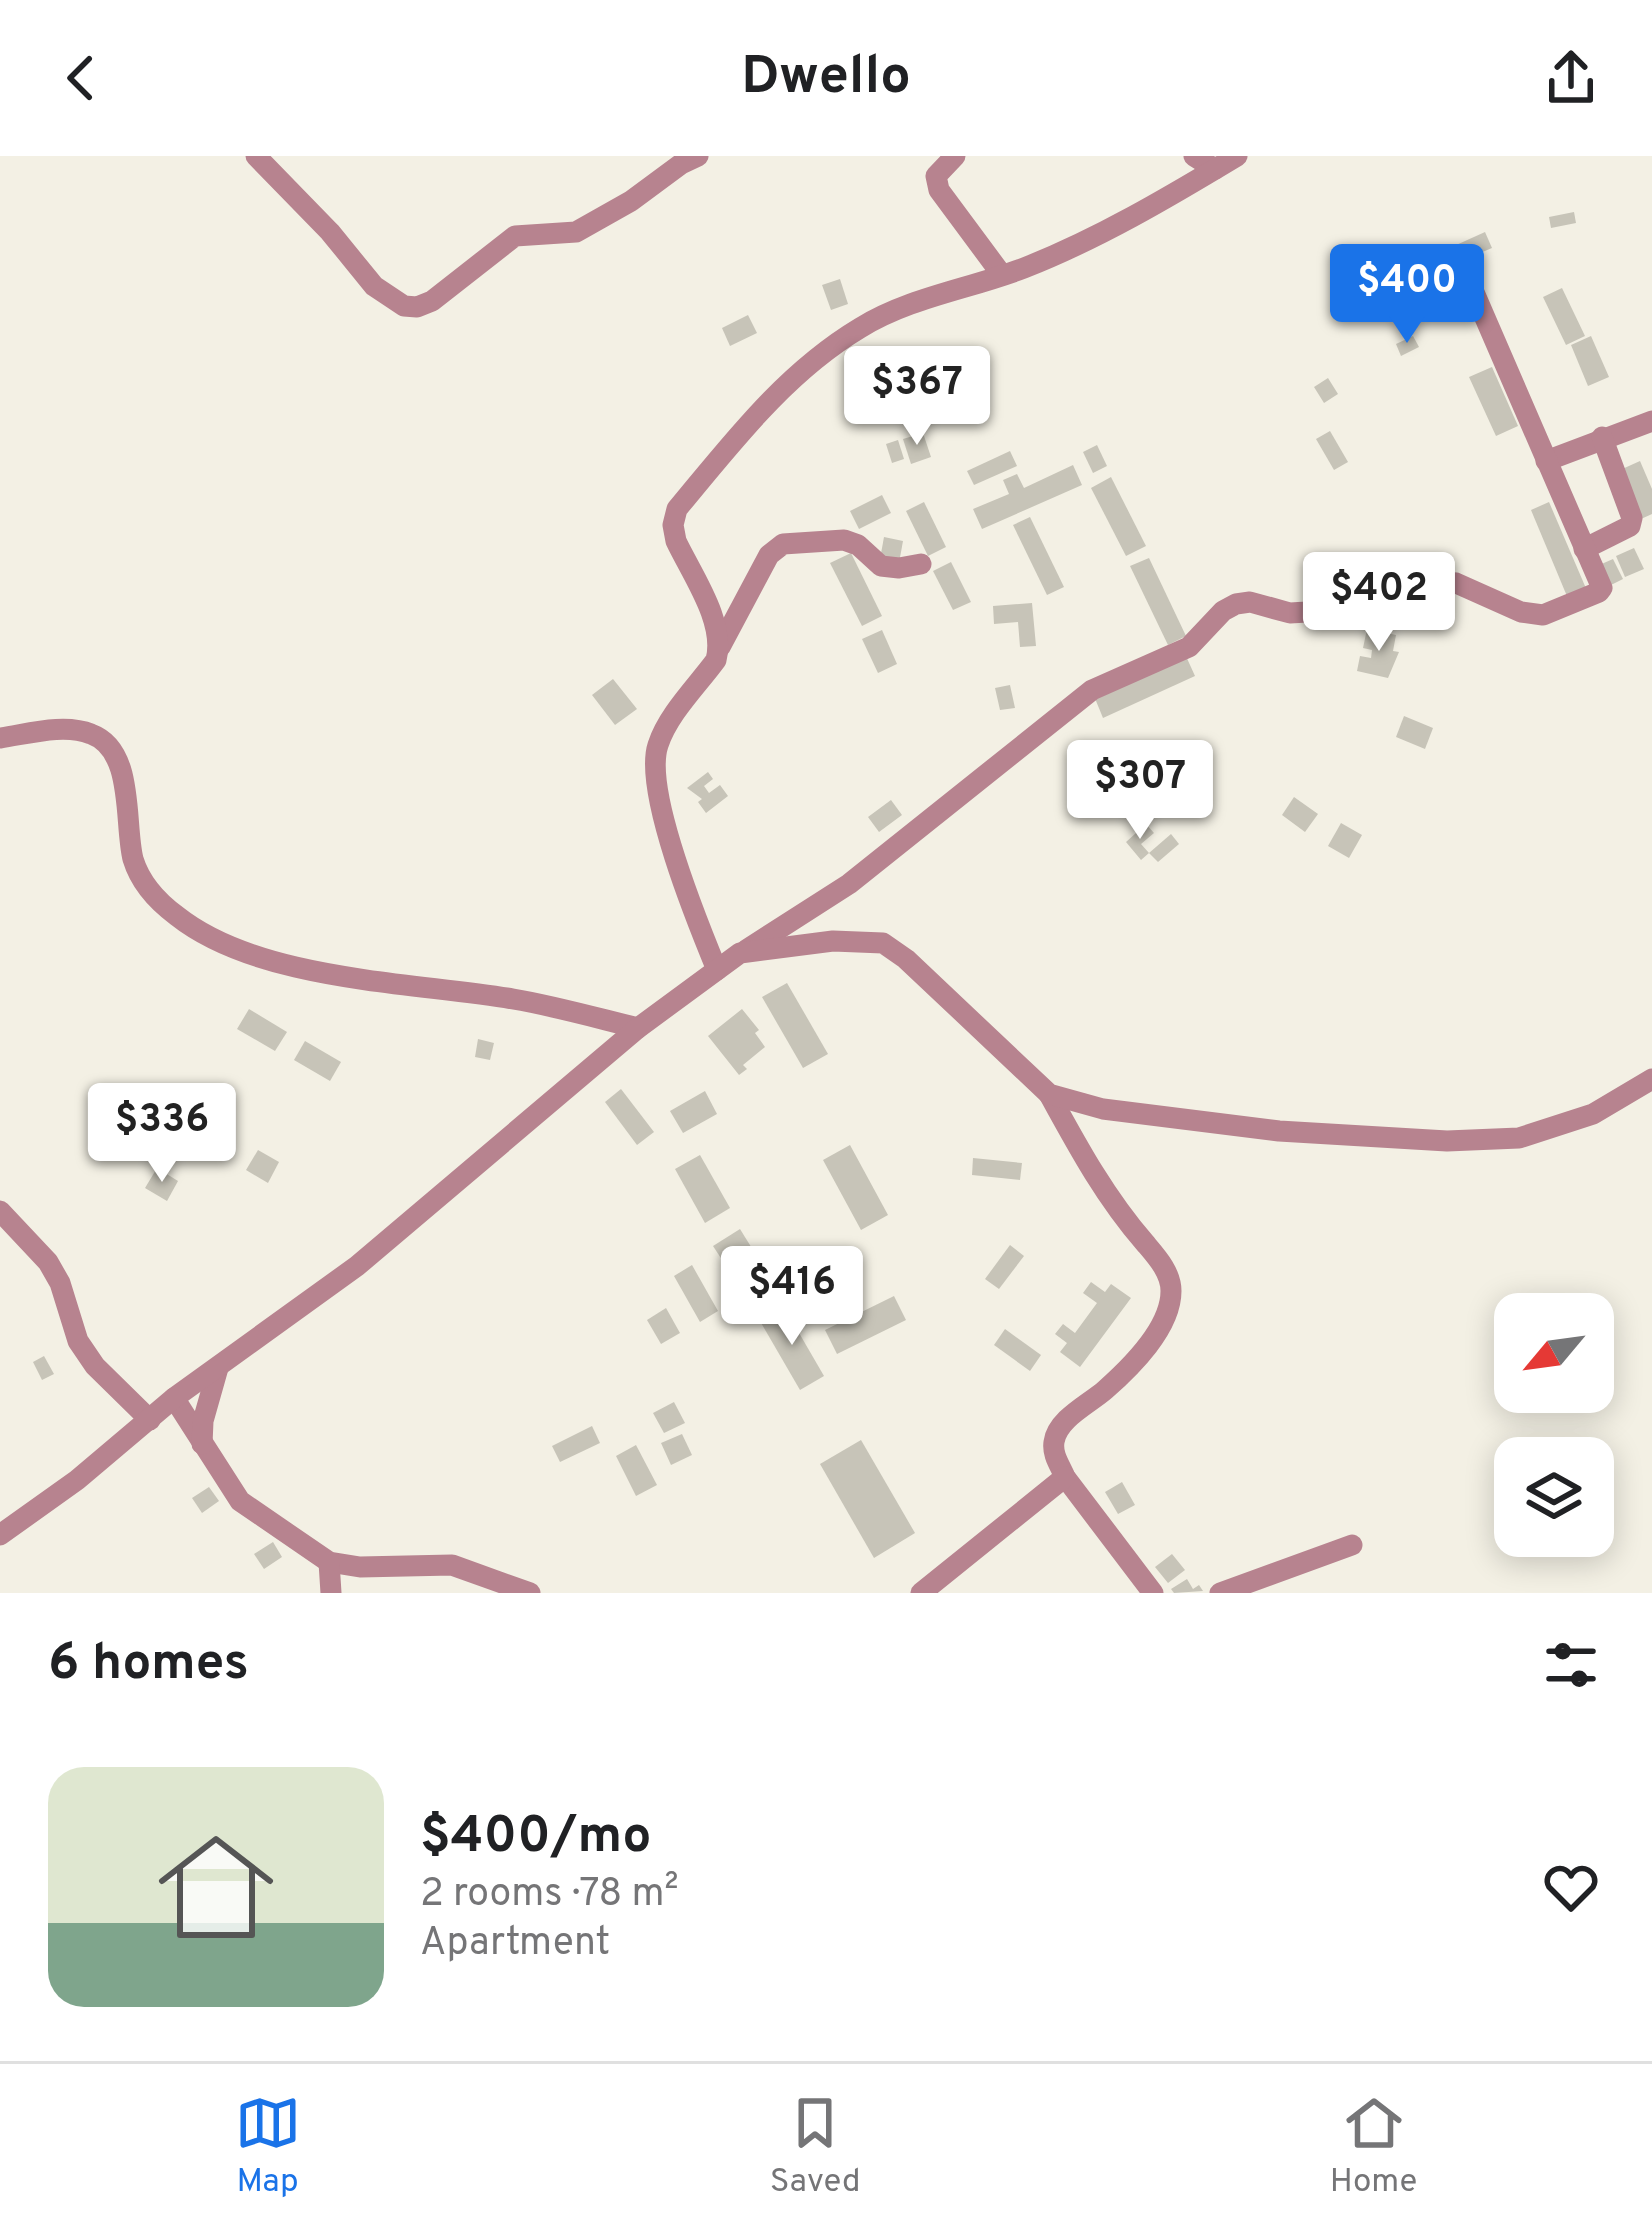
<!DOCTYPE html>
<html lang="en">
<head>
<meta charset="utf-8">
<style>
	body { margin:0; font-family:Overpass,sans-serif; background:#f6f6f6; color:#202124; height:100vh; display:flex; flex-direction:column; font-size:45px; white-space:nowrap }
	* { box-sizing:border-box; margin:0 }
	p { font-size:39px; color:#757577 }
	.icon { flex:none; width:66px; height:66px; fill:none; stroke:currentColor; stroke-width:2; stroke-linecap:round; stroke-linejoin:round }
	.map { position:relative; height:1437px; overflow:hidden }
	.panel { display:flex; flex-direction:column; background:#fff; flex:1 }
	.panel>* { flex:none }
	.needle { width:78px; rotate:241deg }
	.tools { position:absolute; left:1494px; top:1137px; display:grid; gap:24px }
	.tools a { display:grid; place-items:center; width:120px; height:120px; border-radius:24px; background:#fff; box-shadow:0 6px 30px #0003; font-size:60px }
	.price { position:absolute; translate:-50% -102px; padding:0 27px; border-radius:12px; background:#fff; color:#222; font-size:39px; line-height:78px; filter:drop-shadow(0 3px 6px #0008) }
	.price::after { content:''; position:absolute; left:50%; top:72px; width:36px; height:27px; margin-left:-18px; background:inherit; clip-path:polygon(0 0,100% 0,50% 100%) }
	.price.on { background:#1a73e8; color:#fff }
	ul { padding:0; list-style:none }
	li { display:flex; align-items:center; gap:36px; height:300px; padding:0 48px }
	li span { display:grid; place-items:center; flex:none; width:336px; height:240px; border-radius:36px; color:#555 }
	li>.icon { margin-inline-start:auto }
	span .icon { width:144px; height:144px; fill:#fffc; stroke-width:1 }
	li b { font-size:51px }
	h2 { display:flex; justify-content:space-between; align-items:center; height:144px; padding:0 48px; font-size:51px }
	header { display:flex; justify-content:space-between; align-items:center; height:156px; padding:0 48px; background:#fff; font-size:54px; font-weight:700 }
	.tab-bar { display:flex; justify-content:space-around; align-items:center; height:168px; border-top:3px solid #e0e0e0; background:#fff; font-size:33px; color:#757577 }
	.tab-bar a { display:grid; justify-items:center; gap:6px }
	.tab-bar .on { color:#1a73e8 }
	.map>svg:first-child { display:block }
</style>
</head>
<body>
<header><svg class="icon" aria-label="back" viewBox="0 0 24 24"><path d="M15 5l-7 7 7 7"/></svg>Dwello<svg class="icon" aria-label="share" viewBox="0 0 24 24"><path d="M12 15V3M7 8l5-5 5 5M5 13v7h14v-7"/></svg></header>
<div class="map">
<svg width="1652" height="1437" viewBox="0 0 1652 1437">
	<rect width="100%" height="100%" fill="#f3f0e4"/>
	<g fill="#c7c4b8">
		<path d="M1574 56 1576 67 1551 72 1549 61Z"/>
		<path d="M1485 76 1492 92 1461 105 1454 90Z"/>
		<path d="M840 123 848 148 831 154 822 129Z"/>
		<path d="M1562 132 1585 180 1566 189 1543 141Z"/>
		<path d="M748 159 757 177 730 190 722 172Z"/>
		<path d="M1413 180 1419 191 1401 200 1396 188Z"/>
		<path d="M1591 180 1609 221 1588 230 1571 189Z"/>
		<path d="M1492 211 1518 270 1496 280 1469 221Z"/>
		<path d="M1328 222 1338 238 1324 247 1314 231Z"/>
		<path d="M1330 275 1348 306 1334 314 1316 283Z"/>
		<path d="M923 277 931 301 911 308 903 283Z"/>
		<path d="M898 284 904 303 892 307 886 288Z"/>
		<path d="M1097 289 1107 310 1093 317 1083 296Z"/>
		<path d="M1010 295 1017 310 974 329 967 315Z"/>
		<path d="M1640 305 1652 333V358L1641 363 1620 314Z"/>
		<path d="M1073 309 1082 329 982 373 973 353 1009 338 1003 324 1017 318 1024 332Z"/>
		<path d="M1111 321 1146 390 1126 400 1091 332Z"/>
		<path d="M882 339 891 357 859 373 850 355Z"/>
		<path d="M924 346 946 391 928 400 906 355Z"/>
		<path d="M1549 346 1588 437 1569 445 1531 354Z"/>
		<path d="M1030 361 1064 431 1047 439 1013 369Z"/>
		<path d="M884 381 903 385 899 407 880 403Z"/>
		<path d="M1634 392 1644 413 1625 421 1616 400Z"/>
		<path d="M851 397 882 460 862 470 830 407Z"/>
		<path d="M1149 402 1186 480 1168 489 1130 410Z"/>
		<path d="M1613 403 1623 423 1607 431 1597 410Z"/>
		<path d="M951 406 971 446 953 454 933 415Z"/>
		<path d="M1032 447 1036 490 1020 491 1018 466 994 468 993 450Z"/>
		<path d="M1367 473 1396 479 1393 495 1399 496 1388 522 1357 515 1360 500 1371 502 1372 494 1363 492Z"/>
		<path d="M882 474 897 508 878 517 862 483Z"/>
		<path d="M1185 498 1195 520 1103 562 1094 540Z"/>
		<path d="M613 523 637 553 615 569 592 539Z"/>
		<path d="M1010 529 1015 552 1000 554 995 532Z"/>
		<path d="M1404 560 1433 572 1425 593 1396 581Z"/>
		<path d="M708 616 713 623 704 630 709 637 720 629 728 640 706 657 698 646 702 643 687 632Z"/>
		<path d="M1294 641 1318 658 1305 676 1282 659Z"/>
		<path d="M891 644 902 659 879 676 868 661Z"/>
		<path d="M1341 667 1362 679 1349 702 1328 690Z"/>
		<path d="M1146 668 1154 677 1141 688 1149 697 1141 704 1126 686Z"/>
		<path d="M1171 678 1179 688 1158 706 1149 697Z"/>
		<path d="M787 827 828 898 803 912 762 841Z"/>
		<path d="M249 853 287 876 275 895 237 873Z"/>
		<path d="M742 853 759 874 755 877 765 891 743 909 747 913 739 919 708 880Z"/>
		<path d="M478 883 494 887 490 904 475 901Z"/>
		<path d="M305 885 341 906 330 925 294 904Z"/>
		<path d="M621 933 654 976 637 989 605 946Z"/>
		<path d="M705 935 717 958 683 977 670 955Z"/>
		<path d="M187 954 211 967 200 987 176 974Z"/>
		<path d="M850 989 888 1059 861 1074 823 1004Z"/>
		<path d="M258 994 279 1006 268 1027 246 1014Z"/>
		<path d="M700 999 730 1052 705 1067 675 1013Z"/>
		<path d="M973 1002 1022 1007 1020 1024 972 1019Z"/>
		<path d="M157 1012 178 1025 167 1045 145 1032Z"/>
		<path d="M740 1073 771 1123 745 1139 713 1090Z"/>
		<path d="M1010 1089 1024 1100 999 1133 985 1123Z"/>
		<path d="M692 1109 718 1155 700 1166 674 1120Z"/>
		<path d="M1091 1126 1105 1136 1111 1128 1131 1142 1080 1211 1060 1196 1067 1187 1055 1178 1063 1168 1075 1177 1097 1147 1083 1137Z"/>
		<path d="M894 1140 906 1164 837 1198 825 1174Z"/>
		<path d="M784 1151 824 1220 800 1234 760 1165Z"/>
		<path d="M666 1152 680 1177 661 1188 647 1164Z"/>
		<path d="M1005 1173 1041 1199 1030 1215 994 1189Z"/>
		<path d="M44 1200 54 1218 42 1224 33 1206Z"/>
		<path d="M674 1246 685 1267 664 1277 653 1257Z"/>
		<path d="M592 1270 600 1287 560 1306 552 1290Z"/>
		<path d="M682 1278 692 1299 671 1309 661 1287Z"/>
		<path d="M861 1284 915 1377 874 1402 820 1308Z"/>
		<path d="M636 1289 657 1329 636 1340 616 1300Z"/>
		<path d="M1122 1326 1135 1349 1118 1358 1105 1336Z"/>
		<path d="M209 1331 219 1345 202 1357 192 1342Z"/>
		<path d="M273 1386 282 1401 264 1413 254 1398Z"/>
		<path d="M1172 1398 1185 1414 1168 1427 1155 1411Z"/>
		<path d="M1187 1423 1193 1433 1199 1429 1203 1435 1174 1437 1171 1433Z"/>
	</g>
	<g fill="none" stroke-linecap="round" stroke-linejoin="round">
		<g stroke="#b7838f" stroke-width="21">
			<path d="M256 0 330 76 374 130 404 150 417 151 432 145 515 80 576 76 631 45 681 8 698 0"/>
			<path d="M955 0 936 20 939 34 1002 119"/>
			<path d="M1194 0 1215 13"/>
			<path d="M1546 305 1652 265"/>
			<path d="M1584 393 1630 370 1632 362 1602 281"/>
			<path d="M720 491 769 399 783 388 844 384 858 389 881 410 899 412 921 408"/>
			<path d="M0 582C28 578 64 567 91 578 135 594 124 667 133 703 140 726 158 746 177 760 259 825 412 826 513 843 555 850 597 862 638 872"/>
			<path d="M746 794 849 728 1092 534 1189 491 1223 455 1236 448 1250 446 1290 457 1307 456 1357 436 1415 423 1456 427 1521 456 1543 459 1599 436 1602 432 1463 111"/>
			<path d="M717 814C698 768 643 634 658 589 668 558 697 530 716 504 726 466 692 419 676 385L673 369 677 353C732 287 785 217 860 172 910 141 970 133 1024 112 1098 83 1169 41 1237 0"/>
			<path d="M1049 938C1078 991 1105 1041 1145 1087 1156 1100 1171 1116 1171 1135 1171 1172 1131 1211 1105 1234 1089 1248 1057 1263 1054 1286 1052 1299 1060 1309 1065 1321L1153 1437"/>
			<path d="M0 1055 48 1106 60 1127 78 1185 95 1210 150 1264"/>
			<path d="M174 1242 240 1345 329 1406 360 1411 452 1409 530 1437"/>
			<path d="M202 1288 203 1265 218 1212"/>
			<path d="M0 1379 77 1324 174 1242 357 1110 638 872 740 797 833 785 883 787 906 803 1049 938 1103 953 1279 975 1447 985 1519 982 1593 958 1652 923"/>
			<path d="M329 1406 331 1437"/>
			<path d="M921 1437 1065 1321"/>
			<path d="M1220 1437 1352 1389"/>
		</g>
	</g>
</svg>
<div class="tools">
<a><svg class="needle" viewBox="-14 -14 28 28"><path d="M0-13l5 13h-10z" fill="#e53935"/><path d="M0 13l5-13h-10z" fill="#757577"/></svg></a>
<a><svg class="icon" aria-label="layers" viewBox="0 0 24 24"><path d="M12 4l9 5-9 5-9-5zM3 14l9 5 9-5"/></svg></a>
</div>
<b class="price on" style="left:1407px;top:190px">$400</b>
<b class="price" style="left:917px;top:292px">$367</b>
<b class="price" style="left:1379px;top:498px">$402</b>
<b class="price" style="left:1140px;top:686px">$307</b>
<b class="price" style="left:162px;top:1029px">$336</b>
<b class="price" style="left:792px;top:1192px">$416</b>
</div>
<section class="panel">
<h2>6 homes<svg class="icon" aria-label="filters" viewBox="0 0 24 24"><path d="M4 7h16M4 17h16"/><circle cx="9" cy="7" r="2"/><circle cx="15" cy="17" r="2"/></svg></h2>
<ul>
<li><span style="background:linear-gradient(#dfe7d0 65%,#7fa58c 0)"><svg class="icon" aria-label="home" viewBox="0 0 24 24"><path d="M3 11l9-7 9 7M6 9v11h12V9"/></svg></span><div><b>$400/mo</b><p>2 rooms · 78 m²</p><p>Apartment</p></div><svg class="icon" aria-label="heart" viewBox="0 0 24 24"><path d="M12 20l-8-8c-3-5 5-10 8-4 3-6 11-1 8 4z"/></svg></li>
</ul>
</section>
<nav class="tab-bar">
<a class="on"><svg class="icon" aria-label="map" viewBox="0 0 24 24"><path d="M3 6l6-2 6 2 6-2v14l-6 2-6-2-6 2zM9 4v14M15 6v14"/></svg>Map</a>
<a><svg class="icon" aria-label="saved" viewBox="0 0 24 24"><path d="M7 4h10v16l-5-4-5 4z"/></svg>Saved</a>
<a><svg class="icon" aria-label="home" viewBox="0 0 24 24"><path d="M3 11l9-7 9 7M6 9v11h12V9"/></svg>Home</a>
</nav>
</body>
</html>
